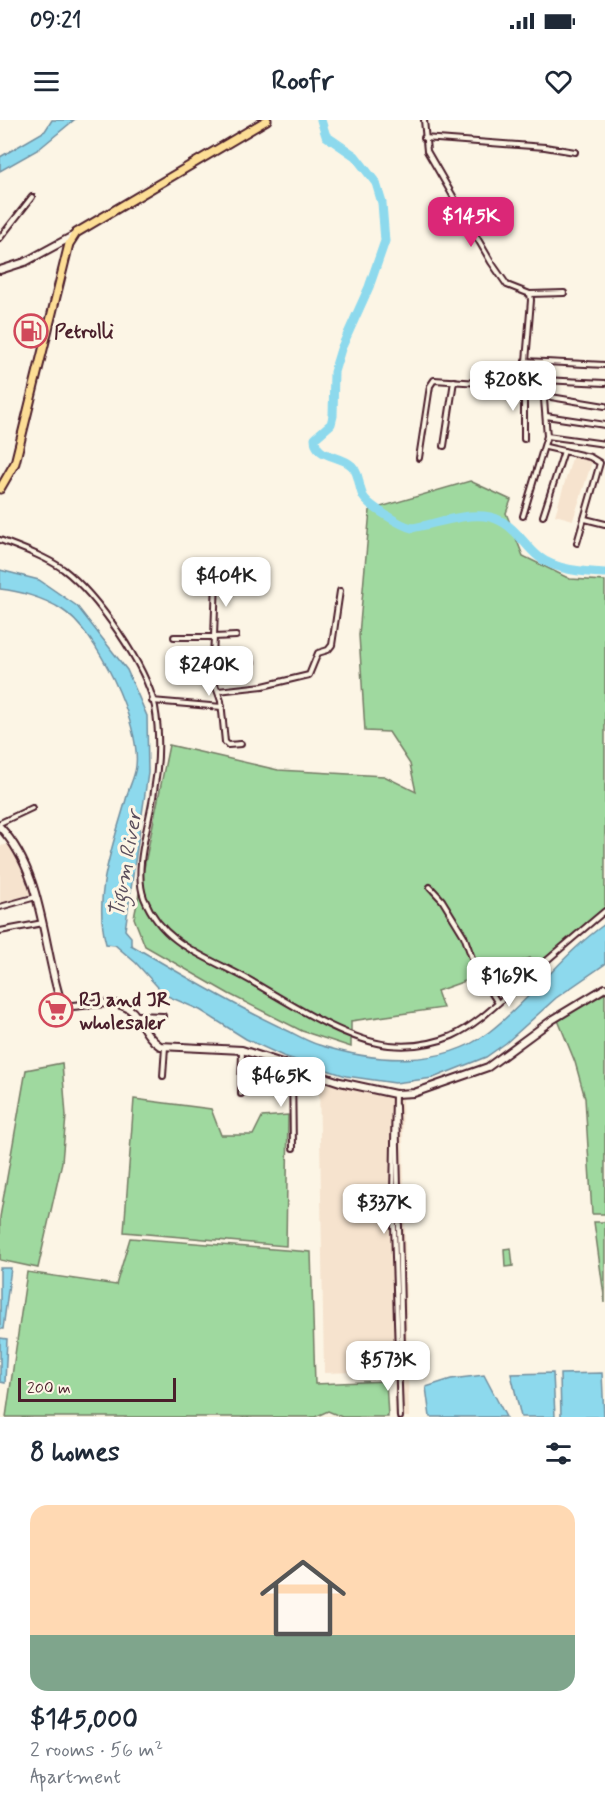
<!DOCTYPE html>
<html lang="en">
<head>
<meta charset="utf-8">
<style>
	body { margin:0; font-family:Mynerve,sans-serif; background:#f2f2f3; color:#1f2937; height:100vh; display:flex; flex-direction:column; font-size:22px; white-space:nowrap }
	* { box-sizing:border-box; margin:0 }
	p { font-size:20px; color:#747a83 }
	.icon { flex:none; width:33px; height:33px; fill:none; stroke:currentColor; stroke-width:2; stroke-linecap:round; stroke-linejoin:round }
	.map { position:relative; height:1297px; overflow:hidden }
	.details { display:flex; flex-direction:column; background:#fff; flex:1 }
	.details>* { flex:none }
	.scale { position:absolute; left:18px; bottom:15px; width:158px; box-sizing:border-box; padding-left:6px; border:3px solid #4a1f2b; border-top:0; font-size:16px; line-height:21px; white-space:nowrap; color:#4a1f2b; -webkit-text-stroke:4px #fcf5e5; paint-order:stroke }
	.price { position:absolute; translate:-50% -51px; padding:0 14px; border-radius:12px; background:#fff; color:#222; font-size:20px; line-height:39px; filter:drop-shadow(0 2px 3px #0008) }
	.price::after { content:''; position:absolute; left:50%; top:36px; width:18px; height:14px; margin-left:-9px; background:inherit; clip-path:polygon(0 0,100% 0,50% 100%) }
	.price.selected { background:#db2777; color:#fff }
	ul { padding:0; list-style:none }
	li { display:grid; align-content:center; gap:12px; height:318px; padding:0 30px }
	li+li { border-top:2px solid #e0e1e3 }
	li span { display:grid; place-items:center; height:186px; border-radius:18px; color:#555 }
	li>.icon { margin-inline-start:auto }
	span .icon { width:108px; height:108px; fill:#fffc; stroke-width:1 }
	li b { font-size:26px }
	h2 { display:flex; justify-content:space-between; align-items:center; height:72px; padding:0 30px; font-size:26px }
	.status { display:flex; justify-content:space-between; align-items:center; height:42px; padding:0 30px; background:#fff; direction:ltr }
	.status svg { height:16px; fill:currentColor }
	header { display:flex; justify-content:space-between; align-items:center; height:78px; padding:0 30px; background:#fff; font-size:27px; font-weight:700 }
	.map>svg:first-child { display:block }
</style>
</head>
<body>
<div class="status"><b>09:21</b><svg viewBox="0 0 49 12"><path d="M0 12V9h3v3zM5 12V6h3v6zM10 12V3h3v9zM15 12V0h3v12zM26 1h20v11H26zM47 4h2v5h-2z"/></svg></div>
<header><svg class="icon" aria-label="menu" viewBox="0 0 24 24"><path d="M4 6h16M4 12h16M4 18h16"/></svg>Roofr<svg class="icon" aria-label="heart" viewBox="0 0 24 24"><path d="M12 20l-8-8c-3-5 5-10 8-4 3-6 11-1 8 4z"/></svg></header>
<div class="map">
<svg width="605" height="1297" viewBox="0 0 605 1297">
	<rect width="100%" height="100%" fill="#fcf5e5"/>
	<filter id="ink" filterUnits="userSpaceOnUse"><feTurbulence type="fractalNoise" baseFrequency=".0167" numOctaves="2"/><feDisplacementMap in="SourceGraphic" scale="12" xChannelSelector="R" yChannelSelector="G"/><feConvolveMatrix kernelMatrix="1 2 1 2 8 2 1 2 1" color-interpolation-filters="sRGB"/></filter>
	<g filter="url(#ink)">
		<g fill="#f6e3ce">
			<path d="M573 335 592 342 573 400 555 395Z"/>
			<path d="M11 724 31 774 0 783V726Z"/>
			<path d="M319 958 402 977 409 1297H395L394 1251 324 1253Z"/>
		</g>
		<g fill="#9fd99f" stroke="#747c65" stroke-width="1.5">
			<path d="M470 361 511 380 506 393 523 436 570 459 605 461V788L536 846 530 838 437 871 443 888 351 901V927L302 911 229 874 145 826 134 798 169 625 278 650 384 656 416 672 410 644 389 612 365 611 359 515 370 390Z"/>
			<path d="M605 873V1094H592L585 978 575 942 558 900Z"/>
			<path d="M62 943 66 996 62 1042 38 1148 0 1140V1097L26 950Z"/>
			<path d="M134 979 211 989 221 1015H253L262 997 288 995 286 1126 124 1112Z"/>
			<path d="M594 1102H605V1183Z"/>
			<path d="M130 1118 311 1132 315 1264 386 1261 388 1297H342L328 1291 315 1297H6L27 1152 116 1165Z"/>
			<path d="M511 1128 513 1146 505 1147 504 1129Z"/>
		</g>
		<g fill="#8dd9ed" stroke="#728f9f" stroke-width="1.5">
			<path d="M52 0H74L39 29 0 51V37L45 11Z"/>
			<path d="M0 450 39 460 77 486 127 550 147 596 148 653 125 810 131 817V825C180 853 227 882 278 906 292 912 305 921 319 925 373 942 441 949 489 912 531 880 561 835 605 804V844L556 878 506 923 486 937 433 958 395 963 346 956 283 936 246 919 200 890 165 875 136 843 115 825 106 824C92 772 115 722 128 672 131 663 135 655 136 646 141 604 97 511 61 489 44 478 19 471 0 469Z"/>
			<path d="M0 1148H11L3 1209H0Z"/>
			<path d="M0 1218 7 1219 5 1263 0 1262Z"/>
			<path d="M553 1253 555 1297H521L511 1254Z"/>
			<path d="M602 1253 604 1297H561L560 1254Z"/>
			<path d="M484 1255 506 1297H430L426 1267 451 1259Z"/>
		</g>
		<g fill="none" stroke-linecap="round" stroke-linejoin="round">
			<path stroke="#8dd9ed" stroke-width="9" d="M321 0 326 16 355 36 376 63 382 83 385 121 369 167 341 229 334 252 333 296 331 304 315 318C315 339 340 334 352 346 360 354 358 366 363 376 368 386 402 406 412 408 435 404 466 392 490 397 513 402 522 423 539 437 555 450 584 452 605 453"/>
			<defs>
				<g id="street">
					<path d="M424 18 545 27 575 32"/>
					<path d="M0 118 32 77"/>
					<path d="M530 174 564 173"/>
					<path d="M525 241 605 245"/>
					<path d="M543 260 605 263"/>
					<path d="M545 276 605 286"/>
					<path d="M546 296 605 305"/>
					<path d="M547 316 605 324"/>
					<path d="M524 319V266"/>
					<path d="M444 326 454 261"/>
					<path d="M546 327 590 337 600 343 577 423"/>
					<path d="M419 338 430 266 434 260 524 266 531 180 530 174 507 165 491 142 427 31 424 0"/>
					<path d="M523 396 547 316 541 243"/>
					<path d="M543 396 564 331"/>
					<path d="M585 399 605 404"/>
					<path d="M0 420C21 428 44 436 63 449 97 475 146 545 155 587 160 615 159 643 154 671 150 702 133 749 144 778 164 827 209 837 251 861 289 883 345 920 389 925 410 927 433 924 452 916 476 905 496 885 515 868 545 842 575 816 605 791"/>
					<path d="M216 459 214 517 236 516"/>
					<path d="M174 517H214L212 556 221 581 225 622 228 625 241 624"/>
					<path d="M213 546 252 543"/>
					<path d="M218 571 263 566 309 555 318 533 328 530 332 525 340 471"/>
					<path d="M152 581 222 587"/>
					<path d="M0 703 32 688"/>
					<path d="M430 767 442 780 464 816 476 849 498 883"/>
					<path d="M0 787 36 777"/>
					<path d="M0 811 43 803"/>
					<path d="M136 895 163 896"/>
					<path d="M292 948 293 1028"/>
					<path d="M163 956 165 927"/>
					<path d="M241 974 242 930"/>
					<path d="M395 974 393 1073 400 1297"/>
					<path d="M396 986 402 1229 399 1247"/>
				</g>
				<g id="secondary">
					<path d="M0 150 25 142 73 116"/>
					<path d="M0 707C43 753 42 822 60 879L69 886C90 886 123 875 137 897 144 908 148 918 160 926L242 930 340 962 395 974 414 973 488 947 552 900 605 868"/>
				</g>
				<path id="primary" d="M0 369 15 343 69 124 76 113 267 0"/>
			</defs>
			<use href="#street" stroke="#4a1f2b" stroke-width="8"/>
			<use href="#secondary" stroke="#4a1f2b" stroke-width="10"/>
			<use href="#primary" stroke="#4a1f2b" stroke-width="11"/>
			<use href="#street" stroke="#fcf5e5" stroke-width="4"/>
			<use href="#secondary" stroke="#fcf5e5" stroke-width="6"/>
			<use href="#primary" stroke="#fdde96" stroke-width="7"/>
		</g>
	</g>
	<defs>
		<symbol id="fuel-ring" viewBox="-11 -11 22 22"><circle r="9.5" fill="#fcf5e5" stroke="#d1495b" stroke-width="1.5"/><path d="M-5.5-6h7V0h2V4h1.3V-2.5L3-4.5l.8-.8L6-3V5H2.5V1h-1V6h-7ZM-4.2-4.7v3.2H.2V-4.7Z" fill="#d1495b"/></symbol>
		<symbol id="supermarket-ring" viewBox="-11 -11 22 22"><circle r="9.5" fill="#fcf5e5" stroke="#d1495b" stroke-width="1.5"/><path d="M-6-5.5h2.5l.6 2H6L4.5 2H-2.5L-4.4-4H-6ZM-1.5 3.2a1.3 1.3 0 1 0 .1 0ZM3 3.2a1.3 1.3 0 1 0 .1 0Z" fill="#d1495b"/></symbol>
	</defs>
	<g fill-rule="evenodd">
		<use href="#fuel-ring" x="12" y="192" width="38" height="38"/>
		<use href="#supermarket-ring" x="37" y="871" width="38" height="38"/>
	</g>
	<g text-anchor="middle" stroke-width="6" stroke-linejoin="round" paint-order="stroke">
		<g font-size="20" font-weight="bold" fill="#4a1f2b" stroke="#fcf5e5" text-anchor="start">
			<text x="54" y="218">Petrolli</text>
			<text x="79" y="886">RJ and JR<tspan x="79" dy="23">wholesaler</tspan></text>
		</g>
		<g font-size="21" font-style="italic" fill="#5b4e5c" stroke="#fcf5e5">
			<text transform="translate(125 744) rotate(-80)" y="7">Tigum River</text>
		</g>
	</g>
</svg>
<div class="scale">200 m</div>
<b class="price selected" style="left:471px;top:128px">$145K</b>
<b class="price" style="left:513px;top:292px">$208K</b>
<b class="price" style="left:226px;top:488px">$404K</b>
<b class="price" style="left:209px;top:577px">$240K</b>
<b class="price" style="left:509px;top:888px">$169K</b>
<b class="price" style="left:281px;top:988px">$465K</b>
<b class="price" style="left:384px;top:1115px">$337K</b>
<b class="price" style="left:388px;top:1272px">$573K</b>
</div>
<section class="details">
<h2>8 homes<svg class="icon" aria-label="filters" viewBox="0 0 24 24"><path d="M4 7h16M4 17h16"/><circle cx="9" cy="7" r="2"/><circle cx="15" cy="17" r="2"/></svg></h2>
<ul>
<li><span style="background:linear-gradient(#ffd9b3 70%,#7fa58c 0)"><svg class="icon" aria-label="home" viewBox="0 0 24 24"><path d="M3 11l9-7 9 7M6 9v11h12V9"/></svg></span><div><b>$145,000</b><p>2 rooms · 56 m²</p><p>Apartment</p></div></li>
</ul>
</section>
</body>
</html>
